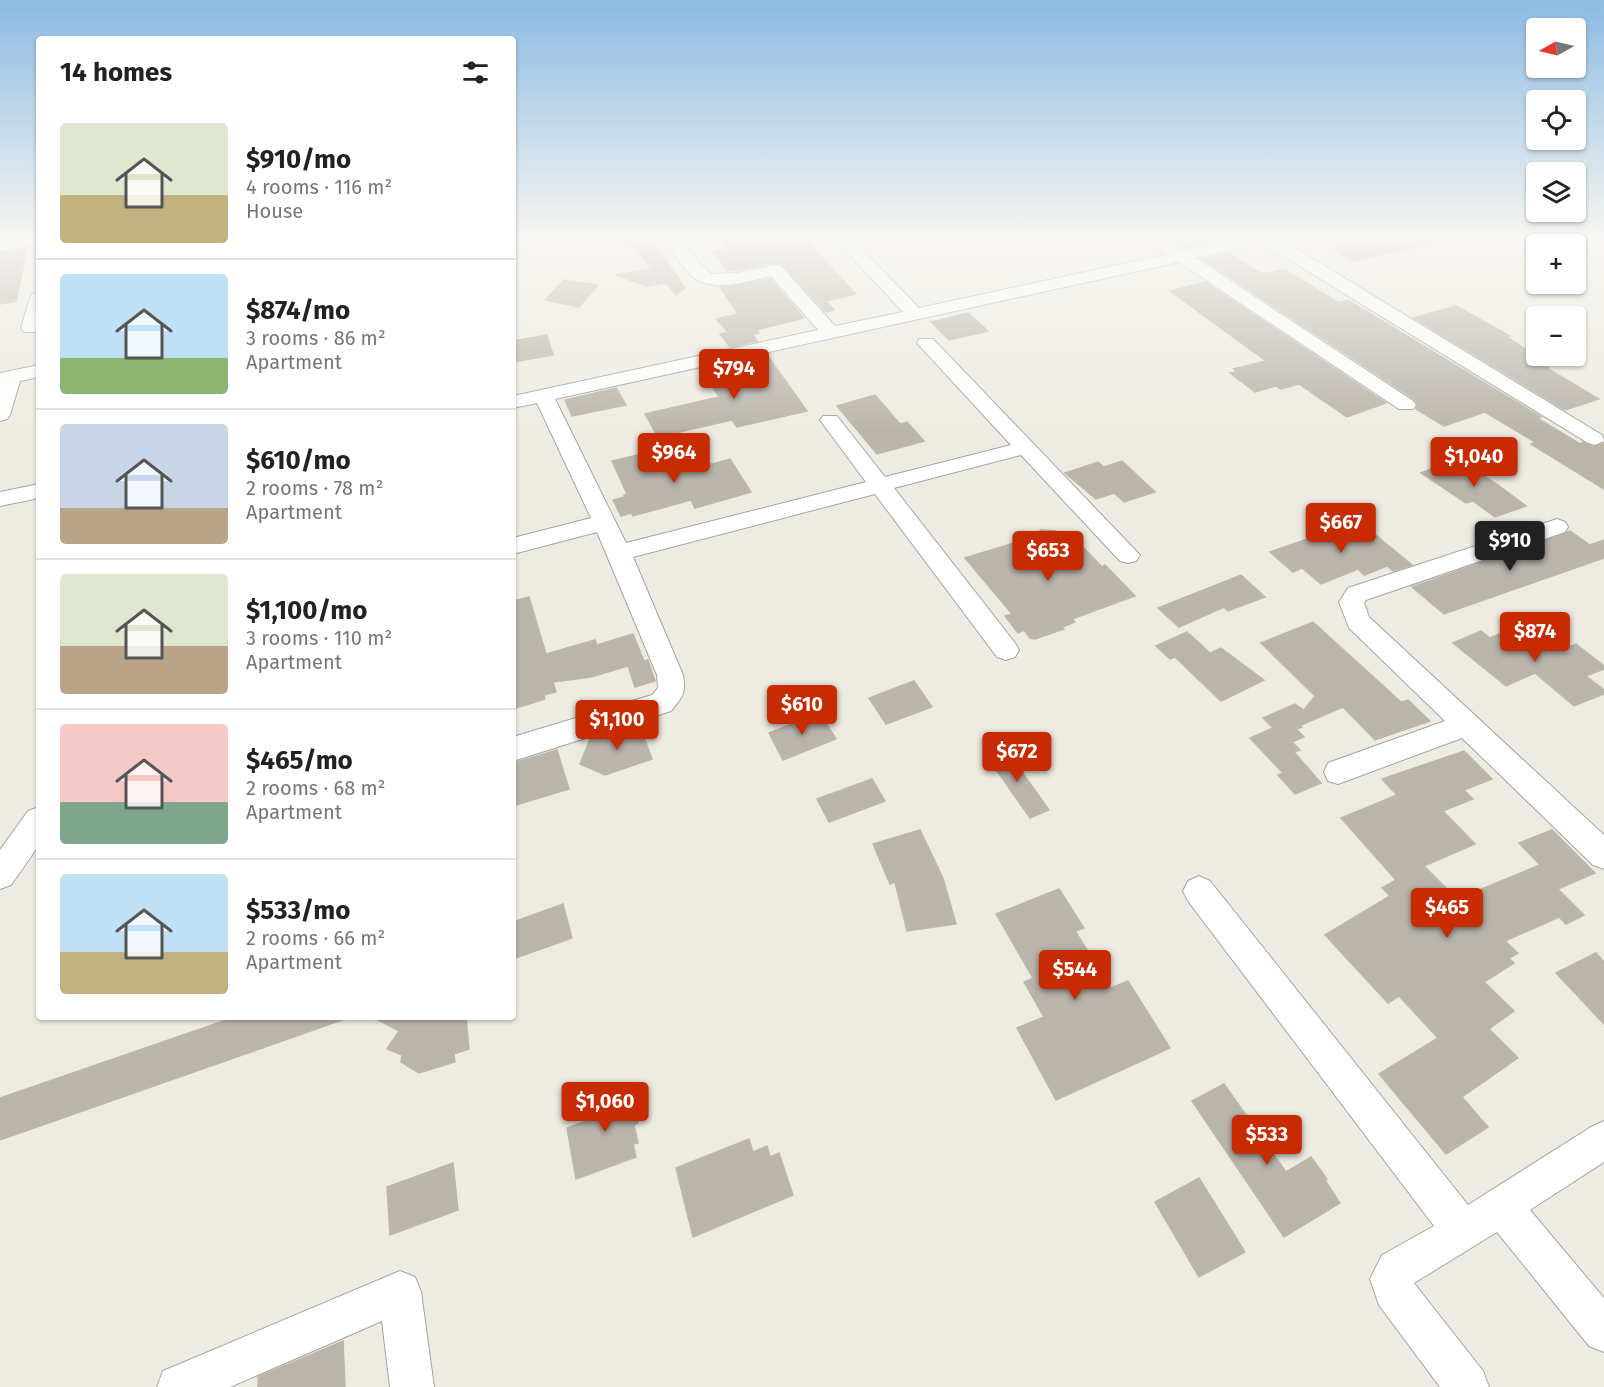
<!DOCTYPE html>
<html lang="en">
<head>
<meta charset="utf-8">
<style>
	body { margin:0; font-family:"Fira Sans",sans-serif; background:#f2f2f2; color:#222; height:100vh; display:flex; flex-direction:column; font-size:22px; white-space:nowrap }
	* { box-sizing:border-box; margin:0 }
	p { font-size:20px; color:#767676 }
	.icon { flex:none; width:33px; height:33px; fill:none; stroke:currentColor; stroke-width:2; stroke-linecap:round; stroke-linejoin:round }
	.map { position:relative; flex:1; overflow:hidden }
	.panel { position:absolute; left:36px; top:36px; width:480px; height:984px; display:flex; flex-direction:column; background:#fff; border-radius:6px; box-shadow:0 2px 4px #0004 }
	.panel>* { flex:none }
	.needle { width:39px; rotate:262deg }
	.fabs { position:absolute; left:1526px; top:18px; display:grid; gap:12px }
	.fabs a { display:grid; place-items:center; width:60px; height:60px; border-radius:6px; background:#fff; box-shadow:0 2px 4px #0004; font-size:30px }
	.price { position:absolute; translate:-50% -51px; padding:0 14px; border-radius:6px; background:#c82a01; color:#fff; font-size:20px; line-height:39px; filter:drop-shadow(0 2px 3px #0008) }
	.price::after { content:''; position:absolute; left:50%; top:36px; width:18px; height:14px; margin-left:-9px; background:inherit; clip-path:polygon(0 0,100% 0,50% 100%) }
	.price.current { background:#222; color:#fff }
	ul { padding:0; list-style:none }
	li { display:flex; align-items:center; gap:18px; height:150px; padding:0 24px }
	li+li { border-top:2px solid #e0e0e0 }
	li span { display:grid; place-items:center; flex:none; width:168px; height:120px; border-radius:6px; color:#555 }
	li>.icon { margin-inline-start:auto }
	span .icon { width:72px; height:72px; fill:#fffc; stroke-width:1 }
	li b { font-size:26px }
	h2 { display:flex; justify-content:space-between; align-items:center; height:72px; padding:0 24px; font-size:26px }
	.map>svg:first-child { display:block }
</style>
</head>
<body>
<div class="map">
<svg width="1604" height="1387" viewBox="0 0 1604 1387">
	<rect width="100%" height="100%" fill="#eeece2"/>
	<g fill="#bab5ac" stroke="#bfb6a5" stroke-width="1.5">
		<path d="M644 237H650L685 288 676 295 666 283 646 286 616 275 652 268 628 242Z"/>
		<path d="M720 237H747L753 244 790 237H803L856 294 826 301 834 310 826 312 781 264 775 263 728 271 713 252 729 249Z"/>
		<path d="M1168 237H1204L1212 242 1184 249Z"/>
		<path d="M1344 237H1429L1430 244 1353 261 1331 248 1354 243Z"/>
		<path d="M27 249 16 301 0 304V253Z"/>
		<path d="M1228 253 1262 274 1284 269 1339 303 1348 300 1541 417 1537 418 1580 444 1583 442 1594 447 1604 443V489L1531 444 1535 442 1485 412 1444 426 1416 409 1418 405 1414 399 1202 259Z"/>
		<path d="M770 279 804 318 756 330 759 333 753 335 757 341 730 347 720 334 728 332 716 319 738 314 720 287Z"/>
		<path d="M564 280 598 285 579 307 545 300Z"/>
		<path d="M1205 282 1386 403 1347 417 1299 384 1281 389 1276 386 1255 392 1230 373 1237 372 1234 369 1266 361 1170 291Z"/>
		<path d="M1456 306 1510 336 1507 337 1536 356 1550 362 1543 364 1548 367H1545L1599 399 1565 410 1414 318Z"/>
		<path d="M968 313 988 331 949 340 931 322Z"/>
		<path d="M547 335 553 355 513 362V341Z"/>
		<path d="M767 355 807 411 737 427 732 420 658 437 645 414 719 397 704 372 744 363 742 360Z"/>
		<path d="M616 388 626 405 572 416 565 400Z"/>
		<path d="M875 395 900 424 907 422 924 441 877 454 837 406Z"/>
		<path d="M658 450 671 475 730 459 751 492 695 508 691 500 633 516 631 513 621 516 613 500 625 497 624 495 627 494 612 461Z"/>
		<path d="M1122 461 1155 492 1124 502 1114 493 1096 499 1065 473 1098 462 1104 467Z"/>
		<path d="M1462 462 1498 485 1526 506 1495 517 1473 501 1466 503 1421 473 1444 464 1449 467Z"/>
		<path d="M1361 523 1412 565 1393 571 1387 566 1364 575 1358 569 1321 584 1302 568 1293 572 1270 552 1321 534 1323 536Z"/>
		<path d="M1041 530 1056 531 1058 534 1065 532 1073 540 1080 544 1102 567 1105 565 1135 596 1072 619 1075 622 1062 627 1064 629 1035 639 1030 638 1024 630 1018 633 1005 616 1012 614 965 558 1030 538Z"/>
		<path d="M1570 531 1590 545 1604 540V558L1444 614 1412 587Z"/>
		<path d="M1241 575 1265 597 1228 611 1224 607 1179 627 1158 608Z"/>
		<path d="M529 597 546 654 595 640 597 645 633 634 644 661 648 660 655 681 635 687 628 666 591 677 553 682 556 692 544 695 545 699 513 709V601Z"/>
		<path d="M1313 622 1401 702 1408 700 1430 721 1375 740 1343 707 1301 725 1302 727 1296 729 1304 737 1292 742 1300 750 1294 752 1321 783 1295 794 1278 775 1283 773 1250 738 1273 728 1263 718 1295 704 1304 710 1315 696 1261 643Z"/>
		<path d="M1520 625 1555 652 1576 644 1604 666V669L1586 676 1604 690V694L1574 706 1535 673 1506 686 1453 643 1481 631 1490 638Z"/>
		<path d="M1187 632 1210 653 1221 648 1264 680 1221 701 1175 657 1170 659 1156 646Z"/>
		<path d="M914 681 932 707 886 724 869 698Z"/>
		<path d="M820 713 836 739 783 760 769 733Z"/>
		<path d="M639 724 652 759 605 775 580 764 590 739Z"/>
		<path d="M1004 747 1049 810 1030 818 986 755Z"/>
		<path d="M557 750 569 789 513 806V763Z"/>
		<path d="M1464 751 1492 779 1464 790 1473 799 1443 811 1475 844 1424 866 1457 899 1540 865 1519 843 1552 830 1595 873 1558 889 1584 915 1566 924 1559 917 1505 941 1518 953 1509 958 1514 963 1484 982 1514 1011 1489 1029 1518 1058 1462 1097 1488 1127 1446 1154 1379 1074 1438 1038 1399 996 1388 1003 1325 935 1390 896 1382 888 1396 880 1341 818 1397 795 1382 779Z"/>
		<path d="M872 779 885 801 829 822 817 799Z"/>
		<path d="M920 830 943 878 956 924 907 931 895 882 890 884 873 844Z"/>
		<path d="M1059 889 1084 928 1075 931 1111 988 1128 981 1170 1048 1056 1100 1017 1028 1044 1017 1024 982 1033 978 996 914Z"/>
		<path d="M563 904 572 938 513 959V922Z"/>
		<path d="M1596 953 1604 962V1024L1556 973Z"/>
		<path d="M235 1017H342V1020L0 1140V1098Z"/>
		<path d="M373 1017H466L469 1049 454 1054 455 1062 419 1073 401 1062 402 1055 387 1049 399 1031Z"/>
		<path d="M629 1084 638 1123 634 1125 638 1143 633 1144 636 1157 576 1179 567 1128 589 1120 585 1100Z"/>
		<path d="M1224 1084 1286 1172 1311 1157 1327 1179 1325 1180 1340 1203 1284 1237 1192 1101Z"/>
		<path d="M749 1139 753 1152 767 1146 770 1157 779 1153 793 1195 693 1237 676 1168Z"/>
		<path d="M453 1163 458 1210 390 1235 387 1187Z"/>
		<path d="M1199 1178 1245 1252 1199 1277 1155 1202Z"/>
		<path d="M343 1341 345 1387H258V1377Z"/>
	</g>
	<g fill="none" stroke-linecap="round" stroke-linejoin="round">
		<defs>
			<g id="minor">
				<path d="M26 237H39V245L0 251V241Z"/>
				<path d="M664 237H680L699 263 711 274 737 273 775 265 781 266 835 326 903 312 833 237H850L919 308 1168 254 1145 237H1164L1184 251 1246 237H1277L1602 435 1604 441 1595 445 1588 443 1262 243 1196 258 1413 401 1416 405 1413 409H1399L1179 262 555 399 626 543 866 482 820 420 823 416H837L885 477 1011 445 917 343 919 339H933L1140 555 1136 561 1128 563 1120 561 1021 455 894 488 1015 643 1019 650 1015 657 1006 660 997 657 875 494 633 557 683 675C686 694 683 696 671 711L513 761V737L652 695 658 688 657 675 597 532 513 554V538L591 518 537 403 513 408V396L818 330 771 276C748 281 712 294 692 276 680 266 673 250 664 237Z"/>
				<path d="M39 293V328L36 332H24L21 328 30 298 33 294Z"/>
				<path d="M39 365V377L20 381 10 415 7 419 0 421V373Z"/>
				<path d="M39 484V498L0 506V492Z"/>
				<path d="M1557 519 1565 522 1568 527 1565 532 1366 600 1364 603 1369 617 1604 835V869L1593 865 1462 738 1338 784 1328 781 1324 772 1328 763 1445 721 1349 628 1339 602 1348 588Z"/>
				<path d="M39 807V845L11 885 0 889V850L28 811Z"/>
				<path d="M1199 876 1210 881 1468 1205 1591 1127 1604 1121V1162L1530 1210 1604 1298V1352L1589 1346 1497 1232 1414 1283 1483 1371 1489 1387H1440L1379 1305 1370 1279 1382 1255 1434 1226 1188 901 1183 891 1188 881Z"/>
				<path d="M400 1271 415 1277 421 1292 434 1387H390L382 1321 230 1387H157L163 1371Z"/>
			</g>
		</defs>
		<use href="#minor" stroke="#a4a4a4" stroke-width="2"/>
		<use href="#minor" fill="#fff" fill-rule="evenodd"/>
	</g>
	<linearGradient id="sky" x2="0" y2="1"><stop stop-color="#8cbae3"/><stop offset="0.55" stop-color="#f7f6f2"/><stop offset="1" stop-color="#f7f6f2" stop-opacity="0"/></linearGradient>
	<rect width="1604" height="431" fill="url(#sky)"/>
</svg>
<div class="fabs">
<a><svg class="needle" viewBox="-14 -14 28 28"><path d="M0-13l5 13h-10z" fill="#e53935"/><path d="M0 13l5-13h-10z" fill="#767676"/></svg></a>
<a><svg class="icon" aria-label="locate" viewBox="0 0 24 24"><circle cx="12" cy="12" r="6"/><path d="M12 2v4M12 18v4M2 12h4M18 12h4"/></svg></a>
<a><svg class="icon" aria-label="layers" viewBox="0 0 24 24"><path d="M12 4l9 5-9 5-9-5zM3 14l9 5 9-5"/></svg></a>
<a>+</a>
<a>−</a>
</div>
<b class="price" style="left:734px;top:400px">$794</b>
<b class="price" style="left:674px;top:484px">$964</b>
<b class="price" style="left:1474px;top:488px">$1,040</b>
<b class="price" style="left:1341px;top:554px">$667</b>
<b class="price current" style="left:1510px;top:572px">$910</b>
<b class="price" style="left:1048px;top:582px">$653</b>
<b class="price" style="left:1535px;top:663px">$874</b>
<b class="price" style="left:802px;top:736px">$610</b>
<b class="price" style="left:617px;top:751px">$1,100</b>
<b class="price" style="left:1017px;top:783px">$672</b>
<b class="price" style="left:1447px;top:939px">$465</b>
<b class="price" style="left:1075px;top:1001px">$544</b>
<b class="price" style="left:605px;top:1133px">$1,060</b>
<b class="price" style="left:1267px;top:1166px">$533</b>
<section class="panel">
<h2>14 homes<svg class="icon" aria-label="filters" viewBox="0 0 24 24"><path d="M4 7h16M4 17h16"/><circle cx="9" cy="7" r="2"/><circle cx="15" cy="17" r="2"/></svg></h2>
<ul>
<li><span style="background:linear-gradient(#dfe7d0 60%,#c2b280 0)"><svg class="icon" aria-label="home" viewBox="0 0 24 24"><path d="M3 11l9-7 9 7M6 9v11h12V9"/></svg></span><div><b>$910/mo</b><p>4 rooms · 116 m²</p><p>House</p></div></li>
<li><span style="background:linear-gradient(#bfe0f5 70%,#8fb573 0)"><svg class="icon" aria-label="home" viewBox="0 0 24 24"><path d="M3 11l9-7 9 7M6 9v11h12V9"/></svg></span><div><b>$874/mo</b><p>3 rooms · 86 m²</p><p>Apartment</p></div></li>
<li><span style="background:linear-gradient(#c9d6e8 70%,#b9a48a 0)"><svg class="icon" aria-label="home" viewBox="0 0 24 24"><path d="M3 11l9-7 9 7M6 9v11h12V9"/></svg></span><div><b>$610/mo</b><p>2 rooms · 78 m²</p><p>Apartment</p></div></li>
<li><span style="background:linear-gradient(#dfe7d0 60%,#b9a48a 0)"><svg class="icon" aria-label="home" viewBox="0 0 24 24"><path d="M3 11l9-7 9 7M6 9v11h12V9"/></svg></span><div><b>$1,100/mo</b><p>3 rooms · 110 m²</p><p>Apartment</p></div></li>
<li><span style="background:linear-gradient(#f6c9c9 65%,#7fa58c 0)"><svg class="icon" aria-label="home" viewBox="0 0 24 24"><path d="M3 11l9-7 9 7M6 9v11h12V9"/></svg></span><div><b>$465/mo</b><p>2 rooms · 68 m²</p><p>Apartment</p></div></li>
<li><span style="background:linear-gradient(#bfe0f5 65%,#c2b280 0)"><svg class="icon" aria-label="home" viewBox="0 0 24 24"><path d="M3 11l9-7 9 7M6 9v11h12V9"/></svg></span><div><b>$533/mo</b><p>2 rooms · 66 m²</p><p>Apartment</p></div></li>
</ul>
</section>
</div>
</body>
</html>
